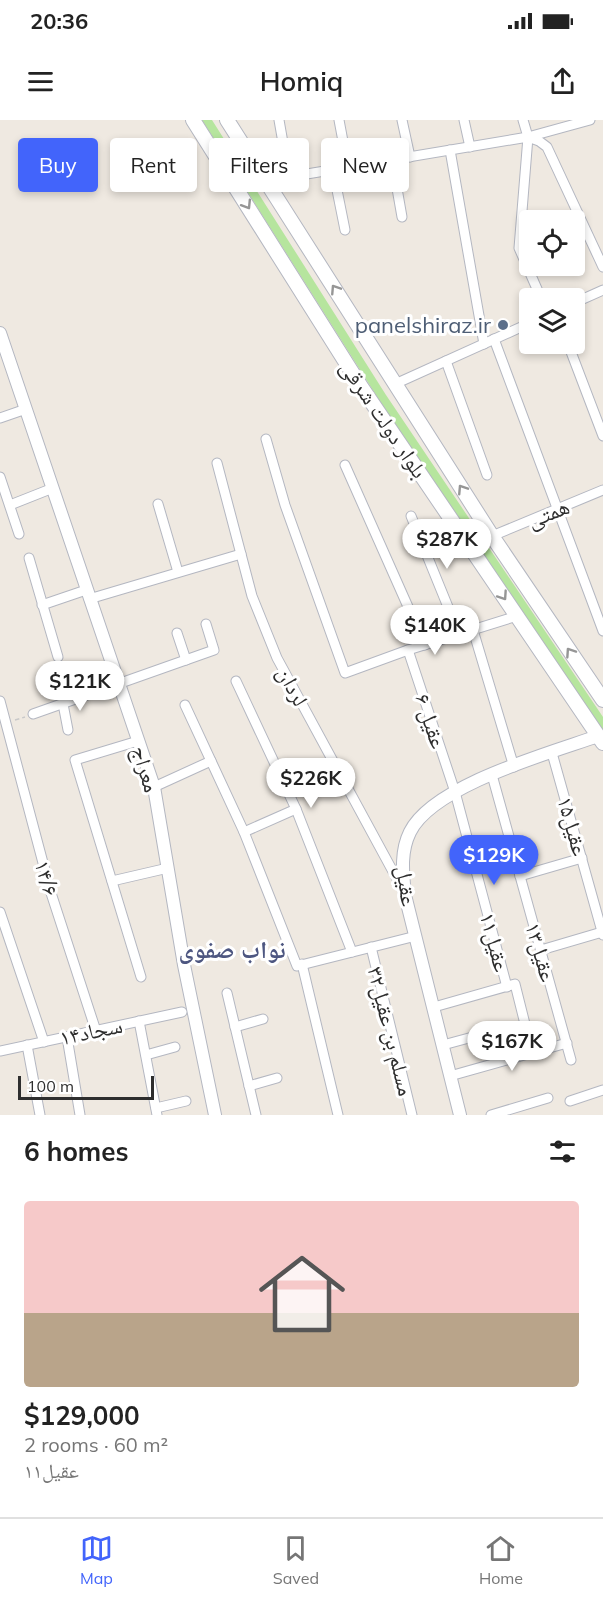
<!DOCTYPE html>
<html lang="en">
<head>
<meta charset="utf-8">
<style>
	body { margin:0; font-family:Mulish,"Noto Naskh Arabic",sans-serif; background:#f2f2f2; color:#222; height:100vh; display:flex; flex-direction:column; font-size:22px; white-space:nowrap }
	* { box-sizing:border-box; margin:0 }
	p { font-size:20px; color:#767676 }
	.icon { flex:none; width:33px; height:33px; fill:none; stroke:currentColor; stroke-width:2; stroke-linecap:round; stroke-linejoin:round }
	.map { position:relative; height:995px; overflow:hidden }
	.drawer { display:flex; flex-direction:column; background:#fff; flex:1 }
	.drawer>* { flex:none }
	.banner { position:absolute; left:18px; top:18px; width:567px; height:54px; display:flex; gap:12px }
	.controls { position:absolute; left:519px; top:90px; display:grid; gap:12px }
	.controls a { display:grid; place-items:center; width:66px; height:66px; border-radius:6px; background:#fff; box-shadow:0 3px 9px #0003; font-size:30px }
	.scale { position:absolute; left:18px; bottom:15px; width:136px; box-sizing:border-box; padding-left:6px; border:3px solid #2e2e2e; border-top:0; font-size:16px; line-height:21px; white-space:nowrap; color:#2e2e2e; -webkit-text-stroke:4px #fff; paint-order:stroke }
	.price { position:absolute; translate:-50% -51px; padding:0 14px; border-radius:21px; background:#fff; color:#222; font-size:20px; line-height:39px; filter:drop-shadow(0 2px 3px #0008) }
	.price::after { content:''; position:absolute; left:50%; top:36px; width:18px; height:14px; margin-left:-9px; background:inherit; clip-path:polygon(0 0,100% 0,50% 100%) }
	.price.active { background:#4264fb; color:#fff }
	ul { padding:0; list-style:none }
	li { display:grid; align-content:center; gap:12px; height:318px; padding:0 24px }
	li span { display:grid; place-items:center; height:186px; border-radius:6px; color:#555 }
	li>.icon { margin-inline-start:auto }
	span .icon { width:108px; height:108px; fill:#fffc; stroke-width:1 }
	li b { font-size:26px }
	h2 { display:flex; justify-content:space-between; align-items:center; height:72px; padding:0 24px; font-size:26px }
	.chip { padding:0 21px; border-radius:6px; background:#fff; box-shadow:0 3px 9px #0003; font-size:21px; line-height:54px }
	.chip.active { background:#4264fb; color:#fff }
	.status { display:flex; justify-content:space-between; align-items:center; height:42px; padding:0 30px; background:#fff; direction:ltr }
	.status svg { height:16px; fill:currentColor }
	header { display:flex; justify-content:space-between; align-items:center; height:78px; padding:0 24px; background:#fff; font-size:27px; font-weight:600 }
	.menu { display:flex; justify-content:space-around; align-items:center; height:84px; border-top:2px solid #e0e0e0; background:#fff; font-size:16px; color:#767676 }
	.menu a { display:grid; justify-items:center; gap:3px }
	.menu .active { color:#4264fb }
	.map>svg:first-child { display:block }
</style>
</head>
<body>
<div class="status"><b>20:36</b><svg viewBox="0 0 49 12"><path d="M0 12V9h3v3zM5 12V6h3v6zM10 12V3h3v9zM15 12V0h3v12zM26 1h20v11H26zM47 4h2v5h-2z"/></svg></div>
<header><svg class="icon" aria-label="menu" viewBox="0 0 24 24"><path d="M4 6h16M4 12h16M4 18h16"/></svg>Homiq<svg class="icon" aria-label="share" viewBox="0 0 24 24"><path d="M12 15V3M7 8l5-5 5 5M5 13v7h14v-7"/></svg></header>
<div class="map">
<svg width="603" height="995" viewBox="0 0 603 995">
	<rect width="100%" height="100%" fill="#efe9e1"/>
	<path fill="#b6e59e" d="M202 0H212L386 275 603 597V612L381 283Z"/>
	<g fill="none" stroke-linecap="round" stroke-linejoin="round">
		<defs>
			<g id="minor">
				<path d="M279 0 289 57"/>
				<path d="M339 0 348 48"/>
				<path d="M402 0 410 37"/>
				<path d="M464 0 470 27"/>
				<path d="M523 0 528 17 519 128 541 178"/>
				<path d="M528 17 539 21 547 27 603 147"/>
				<path d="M450 30 484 224"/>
				<path d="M392 40 402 97"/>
				<path d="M333 50 345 110"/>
				<path d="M265 61 528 17 590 0"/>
				<path d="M574 183 603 170"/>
				<path d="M494 219 603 511"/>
				<path d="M568 224 603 316"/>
				<path d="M446 241 487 355"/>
				<path d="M395 264 530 203"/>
				<path d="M0 298 26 289"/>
				<path d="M266 319 285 385 345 553 408 530 517 496"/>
				<path d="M217 343 252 476 277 538 403 770"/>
				<path d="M345 345 425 525"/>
				<path d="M0 357 19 414"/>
				<path d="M158 384 178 452"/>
				<path d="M10 385 53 368"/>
				<path d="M411 396 459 514"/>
				<path d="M492 416 603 370"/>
				<path d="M29 438 58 537"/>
				<path d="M89 479 241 434"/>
				<path d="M42 485 86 470"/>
				<path d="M473 510 514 647"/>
				<path d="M177 513 186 540"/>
				<path d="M408 530 455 672 507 867"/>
				<path d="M236 561 296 689 352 832"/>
				<path d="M0 581 51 773 96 911"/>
				<path d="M63 584 68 610"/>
				<path d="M185 585 244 712 297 846 416 816"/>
				<path d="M33 594 214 530 206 504"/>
				<path d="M138 621 75 640 141 857"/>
				<path d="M552 633 603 815"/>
				<path d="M492 655 571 940"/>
				<path d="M154 667 211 641"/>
				<path d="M244 712 296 689"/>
				<path d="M520 756 582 738"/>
				<path d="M112 761 168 748"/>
				<path d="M0 792 44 922"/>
				<path d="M371 827 412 995"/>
				<path d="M541 830 602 812"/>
				<path d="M302 844 338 995"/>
				<path d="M227 873 256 995"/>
				<path d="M434 887 515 864 528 916"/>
				<path d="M139 901 157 995"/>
				<path d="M235 907 263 899"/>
				<path d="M67 917 80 995"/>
				<path d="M27 925 40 995"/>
				<path d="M443 925 480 915"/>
				<path d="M0 931 182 892"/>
				<path d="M146 935 175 927"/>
				<path d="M450 956 567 923"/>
				<path d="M249 966 277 958"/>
				<path d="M570 981 603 970"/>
				<path d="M156 988 186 981"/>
				<path d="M491 995 548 978"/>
			</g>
			<g id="tertiary">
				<path d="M0 213 154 667 184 845 215 995"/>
				<path d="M460 995 405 775C403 754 400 732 410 712 433 665 550 633 598 616"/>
			</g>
			<g id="secondary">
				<path d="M193 0 362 268 603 623"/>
				<path d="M227 0 492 416 603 580"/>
			</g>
		</defs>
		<use href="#minor" stroke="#b4b7c1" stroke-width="11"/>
		<use href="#tertiary" stroke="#b4b7c1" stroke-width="14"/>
		<use href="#secondary" stroke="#b4b7c1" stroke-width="16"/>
		<path stroke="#c9c9c9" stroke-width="1.5" stroke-dasharray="4.5 3" stroke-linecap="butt" d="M15 600 25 597"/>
		<use href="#minor" stroke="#fff" stroke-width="9"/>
		<use href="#tertiary" stroke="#fff" stroke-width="12"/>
		<use href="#secondary" stroke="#fff" stroke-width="14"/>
	</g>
	<defs><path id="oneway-chevron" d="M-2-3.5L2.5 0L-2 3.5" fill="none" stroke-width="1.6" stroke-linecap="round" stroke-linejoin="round" transform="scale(1.5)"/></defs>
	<g stroke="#969696">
		<use href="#oneway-chevron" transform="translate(247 85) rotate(58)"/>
		<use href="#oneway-chevron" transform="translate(335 169) rotate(-123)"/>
		<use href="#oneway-chevron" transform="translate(462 369) rotate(-123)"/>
		<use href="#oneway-chevron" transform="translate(503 476) rotate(56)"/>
		<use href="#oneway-chevron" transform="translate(570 532) rotate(-124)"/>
	</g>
	<circle fill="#5c6f8a" stroke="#fff" stroke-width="2" cx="503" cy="205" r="6"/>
	<g text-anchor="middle" stroke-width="6" stroke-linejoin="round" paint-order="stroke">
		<g font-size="22" fill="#4e5e75" stroke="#fff" text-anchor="end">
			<text x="491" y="213">panelshiraz.ir</text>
		</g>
		<g font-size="22" fill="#2e2e2e" stroke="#fff">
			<text transform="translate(384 299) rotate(56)" y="8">بلوار دولت شرقی</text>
			<text transform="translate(548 393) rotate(-22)" y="8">همتی</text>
			<text transform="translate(293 566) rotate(62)" y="8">لردان</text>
			<text transform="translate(431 601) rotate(72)" y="8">عقیل ۶</text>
			<text transform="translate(146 649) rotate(73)" y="8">معراج</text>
			<text transform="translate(573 706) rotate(74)" y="8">عقیل۱۵</text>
			<text transform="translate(47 758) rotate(74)" y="8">۱۴/۶</text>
			<text transform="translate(407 766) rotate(82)" y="8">عقیل</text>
			<text transform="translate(495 822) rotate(75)" y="8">عقیل۱۱</text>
			<text transform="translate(541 832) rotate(74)" y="8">عقیل۱۳</text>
			<text transform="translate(91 911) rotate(-12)" y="8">۱۴سجاد</text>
			<text transform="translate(391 911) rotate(76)" y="8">مسلم بن عقیل۳۲</text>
		</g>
		<g font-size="24" font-weight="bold" fill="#4d5680" stroke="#fff">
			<text x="232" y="838">نواب صفوی</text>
		</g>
	</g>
</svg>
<div class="controls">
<a><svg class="icon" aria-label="locate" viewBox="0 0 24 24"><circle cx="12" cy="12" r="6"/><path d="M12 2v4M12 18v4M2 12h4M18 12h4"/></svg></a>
<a><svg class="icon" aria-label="layers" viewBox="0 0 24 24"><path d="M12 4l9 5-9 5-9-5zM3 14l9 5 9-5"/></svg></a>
</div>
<div class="scale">100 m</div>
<b class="price" style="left:447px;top:450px">$287K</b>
<b class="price" style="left:435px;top:536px">$140K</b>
<b class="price" style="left:80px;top:592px">$121K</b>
<b class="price" style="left:311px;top:689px">$226K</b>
<b class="price active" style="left:494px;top:766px">$129K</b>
<b class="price" style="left:512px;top:952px">$167K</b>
<div class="banner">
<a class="chip active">Buy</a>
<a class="chip">Rent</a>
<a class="chip">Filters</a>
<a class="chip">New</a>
</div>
</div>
<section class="drawer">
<h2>6 homes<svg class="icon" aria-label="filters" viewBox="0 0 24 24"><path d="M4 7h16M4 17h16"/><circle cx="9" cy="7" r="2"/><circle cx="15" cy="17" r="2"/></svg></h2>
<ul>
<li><span style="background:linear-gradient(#f6c9c9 60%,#b9a48a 0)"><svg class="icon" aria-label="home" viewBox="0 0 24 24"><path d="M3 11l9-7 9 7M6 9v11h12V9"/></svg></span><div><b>$129,000</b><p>2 rooms · 60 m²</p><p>عقیل۱۱</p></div></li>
</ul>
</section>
<nav class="menu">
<a class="active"><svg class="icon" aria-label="map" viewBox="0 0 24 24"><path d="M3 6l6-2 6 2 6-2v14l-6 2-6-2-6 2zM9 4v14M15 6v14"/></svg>Map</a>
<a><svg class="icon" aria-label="saved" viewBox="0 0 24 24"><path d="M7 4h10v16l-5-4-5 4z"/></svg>Saved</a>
<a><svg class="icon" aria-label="home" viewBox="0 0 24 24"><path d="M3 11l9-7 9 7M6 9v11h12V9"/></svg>Home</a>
</nav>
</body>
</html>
